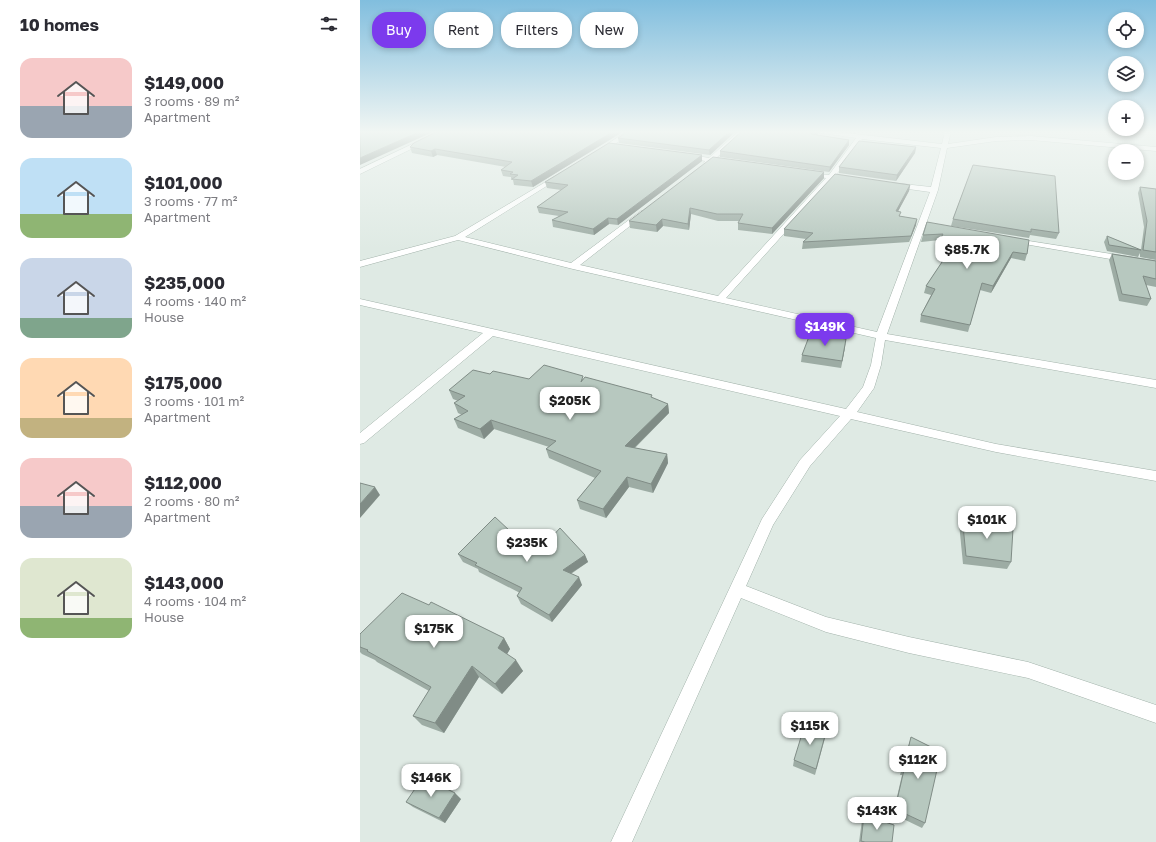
<!DOCTYPE html>
<html lang="en">
<head>
<meta charset="utf-8">
<style>
	body { margin:0; font-family:"Golos Text",sans-serif; background:#f2f2f3; color:#2b2b33; height:100vh; display:flex; flex-direction:column; font-size:15px; white-space:nowrap }
	* { box-sizing:border-box; margin:0 }
	p { font-size:13px; color:#7c7c81 }
	.icon { flex:none; width:22px; height:22px; fill:none; stroke:currentColor; stroke-width:2; stroke-linecap:round; stroke-linejoin:round }
	.map { position:relative; flex:1; overflow:hidden }
	.panel { display:flex; flex-direction:column; background:#fff; width:360px }
	.panel>* { flex:none }
	.top-card { position:absolute; left:12px; top:12px; width:380px; height:36px; display:flex; gap:8px }
	.fabs { position:absolute; left:748px; top:12px; display:grid; gap:8px }
	.fabs a { display:grid; place-items:center; width:36px; height:36px; border-radius:50%; background:#fff; box-shadow:0 2px 6px #0003; font-size:20px }
	.price { position:absolute; translate:-50% -34px; padding:0 9px; border-radius:8px; background:#fff; color:#222; font-size:13px; line-height:26px; filter:drop-shadow(0 1px 2px #0008) }
	.price::after { content:''; position:absolute; left:50%; top:24px; width:12px; height:9px; margin-left:-6px; background:inherit; clip-path:polygon(0 0,100% 0,50% 100%) }
	.price.selected { background:#7c3aed; color:#fff }
	ul { padding:0; list-style:none }
	li { display:flex; align-items:center; gap:12px; height:100px; padding:0 20px }
	li span { display:grid; place-items:center; flex:none; width:112px; height:80px; border-radius:12px; color:#555 }
	li>.icon { margin-inline-start:auto }
	span .icon { width:48px; height:48px; fill:#fffc; stroke-width:1 }
	li b { font-size:17px }
	h2 { display:flex; justify-content:space-between; align-items:center; height:48px; padding:0 20px; font-size:17px }
	.chip { padding:0 14px; border-radius:16px; background:#fff; box-shadow:0 2px 6px #0003; font-size:14px; line-height:36px }
	.chip.selected { background:#7c3aed; color:#fff }
	main { display:flex; flex:1; min-height:0 }
	.map>svg:first-child { display:block }
</style>
</head>
<body>
<main>
<section class="panel">
<h2>10 homes<svg class="icon" aria-label="filters" viewBox="0 0 24 24"><path d="M4 7h16M4 17h16"/><circle cx="9" cy="7" r="2"/><circle cx="15" cy="17" r="2"/></svg></h2>
<ul>
<li><span style="background:linear-gradient(#f6c9c9 60%,#9aa5b1 0)"><svg class="icon" aria-label="home" viewBox="0 0 24 24"><path d="M3 11l9-7 9 7M6 9v11h12V9"/></svg></span><div><b>$149,000</b><p>3 rooms · 89 m²</p><p>Apartment</p></div></li>
<li><span style="background:linear-gradient(#bfe0f5 70%,#8fb573 0)"><svg class="icon" aria-label="home" viewBox="0 0 24 24"><path d="M3 11l9-7 9 7M6 9v11h12V9"/></svg></span><div><b>$101,000</b><p>3 rooms · 77 m²</p><p>Apartment</p></div></li>
<li><span style="background:linear-gradient(#c9d6e8 75%,#7fa58c 0)"><svg class="icon" aria-label="home" viewBox="0 0 24 24"><path d="M3 11l9-7 9 7M6 9v11h12V9"/></svg></span><div><b>$235,000</b><p>4 rooms · 140 m²</p><p>House</p></div></li>
<li><span style="background:linear-gradient(#ffd9b3 75%,#c2b280 0)"><svg class="icon" aria-label="home" viewBox="0 0 24 24"><path d="M3 11l9-7 9 7M6 9v11h12V9"/></svg></span><div><b>$175,000</b><p>3 rooms · 101 m²</p><p>Apartment</p></div></li>
<li><span style="background:linear-gradient(#f6c9c9 60%,#9aa5b1 0)"><svg class="icon" aria-label="home" viewBox="0 0 24 24"><path d="M3 11l9-7 9 7M6 9v11h12V9"/></svg></span><div><b>$112,000</b><p>2 rooms · 80 m²</p><p>Apartment</p></div></li>
<li><span style="background:linear-gradient(#dfe7d0 75%,#8fb573 0)"><svg class="icon" aria-label="home" viewBox="0 0 24 24"><path d="M3 11l9-7 9 7M6 9v11h12V9"/></svg></span><div><b>$143,000</b><p>4 rooms · 104 m²</p><p>House</p></div></li>
</ul>
</section>
<div class="map">
<svg width="796" height="842" viewBox="0 0 796 842">
	<rect width="100%" height="100%" fill="#dfeae4"/>
	<g fill="none" stroke-linecap="round" stroke-linejoin="round">
		<defs>
			<g id="street">
				<path d="M80 131H88L0 174V169Z"/>
				<path d="M267 131H275L241 153 236 152Z"/>
				<path d="M379 131H386L355 159 367 161V163L352 162 347 165 344 163 345 161 323 156 326 154 349 158Z"/>
				<path d="M447 131H469L582 144 585 131H591L588 144 636 137 671 136 796 147V151L671 140 636 141 587 148 578 190 527 334 796 380V388L525 340 521 365 514 388 497 412 636 444 796 471V481L636 452 491 419 450 466 413 525 386 586 466 617 549 637 668 662 796 705V723L668 678 549 653 466 632 381 598 272 842H251L402 519 440 460 480 416 133 336 4 443 0 444V433L123 333 0 305V299L486 409 503 387 511 365 516 338 213 269 98 240 0 267V261L95 236 199 174 202 176 201 177 105 237 211 263 281 211H284V215L220 265 358 296 466 178 446 175V173L469 175 496 138ZM502 139 581 148 571 187 534 183 530 185 534 187 570 192 517 332 366 298 473 179 490 180V178L476 175Z"/>
				<path d="M650 238 796 261V267L653 242H650Z"/>
			</g>
		</defs>
		<use href="#street" stroke="#a2b2aa" stroke-width="1"/>
		<use href="#street" fill="#fff" fill-rule="evenodd"/>
	</g>
	<g fill="#9daca4">
		<path d="M264 131 173 187 154 185 153 180H151V177L143 176 141 170 146 167 77 155 73 157 52 153 50 147Z"/>
		<path d="M376 131 350 155 259 143 258 138Z"/>
		<path d="M382 131H458V134L456 135 489 140V145L469 172 360 157V151Z"/>
		<path d="M556 147 555 153 536 181 479 173V167Z"/>
		<path d="M342 155V161L258 225 249 224 234 235 193 227 192 220 199 216 179 213 177 207 201 190 187 188 185 182Z"/>
		<path d="M613 165 699 233 696 239 670 235 669 238 591 226 593 219Z"/>
		<path d="M464 172V178L412 234 378 230V223L380 221H358L331 214 329 230 303 226 297 232 270 228 269 221Z"/>
		<path d="M550 185 549 191 538 211 540 216 556 225 549 242 442 249 443 242 446 239 424 236V229Z"/>
		<path d="M780 187 796 189V260L780 257V253L778 257 747 251 744 242 747 236 781 250 784 227 778 193Z"/>
		<path d="M567 222 667 254 665 261 651 258 631 293 620 290 608 332 560 322 561 315 571 295 564 293 566 286 588 253 576 251 578 244 580 240 561 242 563 235Z"/>
		<path d="M752 254 796 261V287L786 285 791 299 787 306 759 301 749 260Z"/>
		<path d="M485 347 481 368 441 362 442 355Z"/>
		<path d="M130 374 169 379H223L292 398 308 404 309 413 275 448 307 454 308 463 293 493 269 487 246 518 220 509 217 500 235 478 189 458 186 449 189 447 134 429 124 439 98 428 94 419 102 415 98 413 94 403 98 401 93 399 89 390Z"/>
		<path d="M602 515 651 562 647 569 603 564 599 523Z"/>
		<path d="M150 531 179 551 225 555 228 562 211 574 222 585 192 622 161 604 157 596 160 593 119 572 118 569 103 562 98 554Z"/>
		<path d="M0 634 144 638 150 649 147 654 163 671 142 694 119 677 84 733 62 725 53 716 69 691 17 662 15 660 2 654 0 652Z"/>
		<path d="M551 737 565 823 562 828 533 814 542 775H540L549 744Z"/>
		<path d="M465 738 455 775 433 766 434 760Z"/>
		<path d="M101 799 85 823 53 807 46 802Z"/>
		<path d="M504 815 532 842H499L502 820Z"/>
	</g>
	<g fill="#808c86">
		<path d="M61 131H75L0 165V158Z"/>
		<path d="M254 131H264L173 187 171 181Z"/>
		<path d="M370 131H376L350 155 349 150Z"/>
		<path d="M455 131H458V134L451 140V134Z"/>
		<path d="M489 140V145L469 172 470 167Z"/>
		<path d="M556 147 555 153 536 181 537 175Z"/>
		<path d="M75 149 77 155 73 157 71 151Z"/>
		<path d="M342 155V161L258 225 257 219Z"/>
		<path d="M464 172V178L412 234V228Z"/>
		<path d="M550 185 549 191 535 217 536 211Z"/>
		<path d="M330 208 331 214 329 230 328 224Z"/>
		<path d="M248 218 249 224 234 235 233 229Z"/>
		<path d="M302 219 303 226 297 232 296 225Z"/>
		<path d="M557 219 556 225 549 242 551 236Z"/>
		<path d="M653 252 651 258 631 293 633 286Z"/>
		<path d="M486 339 485 347 481 368 482 361Z"/>
		<path d="M308 404 309 413 267 455 265 446Z"/>
		<path d="M131 420 134 429 124 439 120 429Z"/>
		<path d="M307 454 308 463 293 493 291 484Z"/>
		<path d="M267 477 269 487 246 518 243 509Z"/>
		<path d="M15 487 20 495 0 518V504Z"/>
		<path d="M225 555 228 562 205 577 203 570Z"/>
		<path d="M219 577 222 585 192 622 189 615Z"/>
		<path d="M144 638 150 649 144 659 138 648Z"/>
		<path d="M156 660 163 671 142 694 135 684Z"/>
		<path d="M112 666 119 677 84 733 75 723Z"/>
		<path d="M95 793 101 799 85 823 79 818Z"/>
	</g>
	<g fill="#b7c8bf" stroke="#808c86">
		<path d="M0 131H61L0 158Z"/>
		<path d="M78 131H254L171 181 152 179 158 175 150 174 153 172 141 170 152 162 75 149 71 151 50 147 54 143Z"/>
		<path d="M268 131H370L349 150 258 138Z"/>
		<path d="M382 131H455L451 134 489 140 470 167 360 151Z"/>
		<path d="M499 141 556 147 537 175 479 167Z"/>
		<path d="M249 143 342 155 257 219 248 218 233 229 192 220 208 212 177 207 208 185 185 182Z"/>
		<path d="M353 157 464 172 412 228 378 223 383 214H357L330 208 328 224 302 219 296 225 269 221Z"/>
		<path d="M613 165 695 176 699 233 671 229V232L593 219Z"/>
		<path d="M475 174 550 185 536 211 541 212 539 216 557 219 551 236 443 242 453 233 424 229Z"/>
		<path d="M780 187 796 189V252L783 250 787 221Z"/>
		<path d="M567 222 669 240 667 254 653 252 633 286 622 283 610 325 561 315 575 289 566 286 592 247 578 244 583 234 563 235Z"/>
		<path d="M747 236 781 250 749 245Z"/>
		<path d="M752 254 796 261V279L783 276 791 299 762 294Z"/>
		<path d="M450 334 486 339 482 361 442 355Z"/>
		<path d="M184 365 223 376 221 382 225 377 292 395 291 397 308 404 265 446 307 454 291 484 267 477 243 509 217 500 241 471 186 449 196 441 131 420 120 429 94 419 108 411 94 403 105 396 89 390 113 370 130 374 133 371 169 379Z"/>
		<path d="M0 483 15 487 0 504Z"/>
		<path d="M602 515 653 529 651 562 606 556Z"/>
		<path d="M135 517 150 531 152 530 179 551 200 528 225 555 203 570 219 577 189 615 157 596 162 588 115 565 117 563 98 554Z"/>
		<path d="M42 593 69 605 71 602 144 638 138 648 156 660 135 684 112 666 75 723 53 716 71 687 7 651 8 650 0 647V634Z"/>
		<path d="M445 724 466 732 456 769 434 760Z"/>
		<path d="M551 737 581 752 565 823 535 809 544 770 543 769Z"/>
		<path d="M63 777 95 793 79 818 46 802Z"/>
		<path d="M504 815 534 825 532 842H505L501 841Z"/>
	</g>
	<linearGradient id="sky" x2="0" y2="1"><stop stop-color="#81bede"/><stop offset="0.53" stop-color="#f1f6f3"/><stop offset="1" stop-color="#f1f6f3" stop-opacity="0"/></linearGradient>
	<rect width="796" height="249" fill="url(#sky)"/>
</svg>
<div class="fabs">
<a><svg class="icon" aria-label="locate" viewBox="0 0 24 24"><circle cx="12" cy="12" r="6"/><path d="M12 2v4M12 18v4M2 12h4M18 12h4"/></svg></a>
<a><svg class="icon" aria-label="layers" viewBox="0 0 24 24"><path d="M12 4l9 5-9 5-9-5zM3 14l9 5 9-5"/></svg></a>
<a>+</a>
<a>−</a>
</div>
<b class="price" style="left:607px;top:270px">$85.7K</b>
<b class="price selected" style="left:465px;top:347px">$149K</b>
<b class="price" style="left:210px;top:421px">$205K</b>
<b class="price" style="left:627px;top:540px">$101K</b>
<b class="price" style="left:167px;top:563px">$235K</b>
<b class="price" style="left:74px;top:649px">$175K</b>
<b class="price" style="left:450px;top:746px">$115K</b>
<b class="price" style="left:558px;top:780px">$112K</b>
<b class="price" style="left:71px;top:798px">$146K</b>
<b class="price" style="left:517px;top:831px">$143K</b>
<div class="top-card">
<a class="chip selected">Buy</a>
<a class="chip">Rent</a>
<a class="chip">Filters</a>
<a class="chip">New</a>
</div>
</div>
</main>
</body>
</html>
